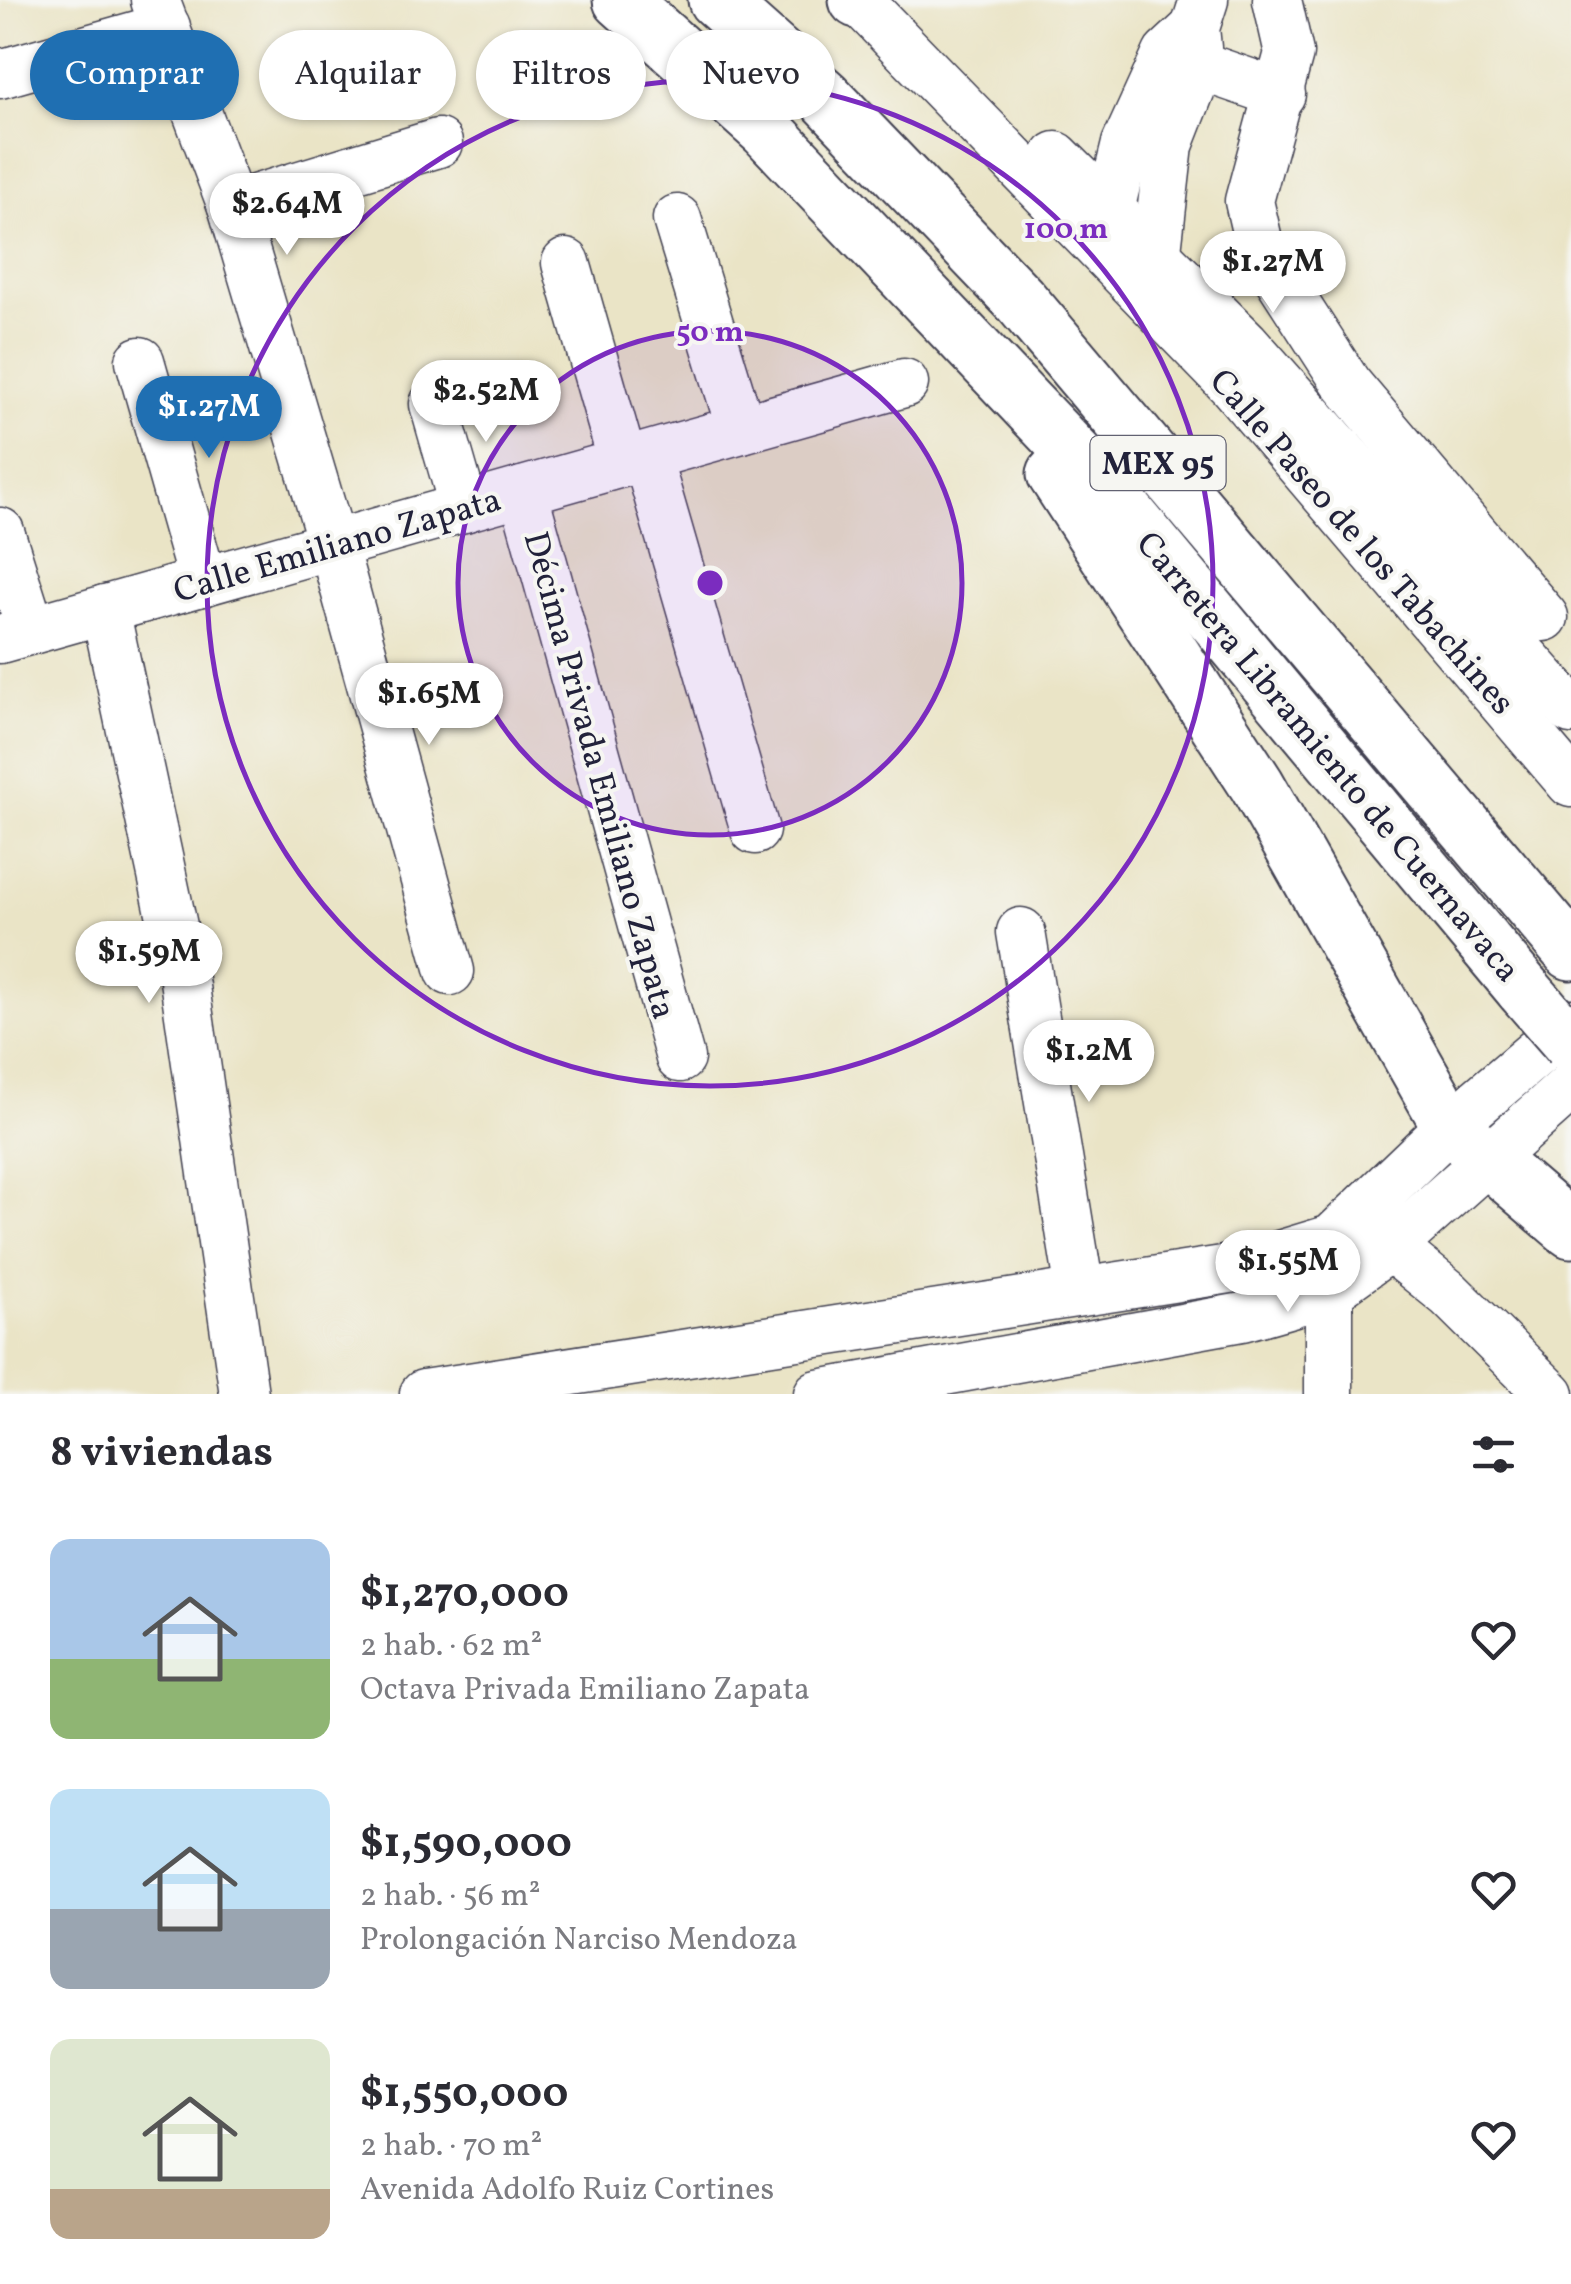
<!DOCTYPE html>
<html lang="es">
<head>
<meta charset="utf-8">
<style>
	body { margin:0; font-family:Vollkorn,serif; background:#f2f2f3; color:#2b2b33; height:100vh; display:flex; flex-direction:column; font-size:38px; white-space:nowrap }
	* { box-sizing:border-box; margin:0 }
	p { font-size:32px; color:#7c7c81 }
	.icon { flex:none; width:55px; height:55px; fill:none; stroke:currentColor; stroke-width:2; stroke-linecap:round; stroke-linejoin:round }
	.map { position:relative; height:1394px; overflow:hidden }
	.panel { display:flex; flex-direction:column; background:#fff; flex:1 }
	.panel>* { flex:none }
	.guide { position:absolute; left:30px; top:30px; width:1000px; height:90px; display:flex; gap:20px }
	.price { position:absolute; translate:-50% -85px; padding:0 22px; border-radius:35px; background:#fff; color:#222; font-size:32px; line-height:65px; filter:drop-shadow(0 2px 5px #0008) }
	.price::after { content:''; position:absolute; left:50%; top:60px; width:30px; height:22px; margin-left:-15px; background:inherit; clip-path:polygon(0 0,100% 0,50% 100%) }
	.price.active { background:#1f6fb2; color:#fff }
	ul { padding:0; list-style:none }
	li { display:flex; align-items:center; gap:30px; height:250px; padding:0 50px }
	li span { display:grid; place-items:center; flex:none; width:280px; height:200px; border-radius:20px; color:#555 }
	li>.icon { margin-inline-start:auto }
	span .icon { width:120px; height:120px; fill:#fffc; stroke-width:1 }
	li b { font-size:42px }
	h2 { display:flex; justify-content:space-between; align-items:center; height:120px; padding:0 50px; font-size:42px }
	.pill { padding:0 35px; border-radius:45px; background:#fff; box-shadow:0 2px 8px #0004; font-size:35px; line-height:90px }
	.pill.active { background:#1f6fb2; color:#fff }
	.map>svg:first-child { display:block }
</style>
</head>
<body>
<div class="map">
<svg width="1571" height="1394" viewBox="0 0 1571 1394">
	<rect width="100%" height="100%" fill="#f6f6f2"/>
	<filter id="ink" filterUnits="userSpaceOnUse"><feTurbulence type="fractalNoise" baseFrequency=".01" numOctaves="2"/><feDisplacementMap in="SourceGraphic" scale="20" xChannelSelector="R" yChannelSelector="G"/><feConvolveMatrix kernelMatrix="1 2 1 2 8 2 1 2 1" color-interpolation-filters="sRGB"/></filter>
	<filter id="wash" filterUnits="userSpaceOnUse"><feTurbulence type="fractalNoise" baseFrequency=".0048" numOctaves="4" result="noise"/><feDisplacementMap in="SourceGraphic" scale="40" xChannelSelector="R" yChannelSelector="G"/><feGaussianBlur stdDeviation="2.25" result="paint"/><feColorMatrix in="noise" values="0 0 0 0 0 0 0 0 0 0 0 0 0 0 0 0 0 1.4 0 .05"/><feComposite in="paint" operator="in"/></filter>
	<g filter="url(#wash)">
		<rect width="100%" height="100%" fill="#eae4c6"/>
	</g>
	<g filter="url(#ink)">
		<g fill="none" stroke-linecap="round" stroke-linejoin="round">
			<defs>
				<g id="minor">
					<path d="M155 0 232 206 333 546 450 971"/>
					<path d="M858 0 1232 385 1571 783"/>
					<path d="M1277 0 1289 53 1249 201 1260 249 1347 384 1544 617"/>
					<path d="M1171 56 1281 94"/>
					<path d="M0 74 166 27"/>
					<path d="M1056 156 1245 343 1571 710"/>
					<path d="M232 206 438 143"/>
					<path d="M677 219 741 429"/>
					<path d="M1105 230 1126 144 1167 54 1195 28"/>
					<path d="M566 263 623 463"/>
					<path d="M1154 277 1169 145 1199 68 1195 28 1204 0"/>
					<path d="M140 361 203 582"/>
					<path d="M434 404 464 508"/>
					<path d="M647 457 755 830"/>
					<path d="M523 491 680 1058"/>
					<path d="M0 532 31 630"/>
					<path d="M105 609 183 973 244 1394"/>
					<path d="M0 639 904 383"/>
					<path d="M1021 932 1080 1291"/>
					<path d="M1365 1226 1449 1294 1550 1394"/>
					<path d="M424 1394 1236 1268 1332 1239 1450 1126 1571 1023"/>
					<path d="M818 1394 1242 1317 1326 1293 1390 1247 1571 1086"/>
					<path d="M1329 1394V1262"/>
				</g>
				<g id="highway">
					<path d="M621 0 766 130 1100 481 1524 990"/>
					<path d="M716 0 824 96 1019 299 1571 952"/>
					<path d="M857 0H858"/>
					<path d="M1055 474 1257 785 1450 1126 1571 1230"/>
				</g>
			</defs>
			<use href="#minor" stroke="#403f50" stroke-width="51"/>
			<use href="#highway" stroke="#403f50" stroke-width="59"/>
			<use href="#minor" stroke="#fff" stroke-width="48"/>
			<use href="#highway" stroke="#fff" stroke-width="55"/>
			<defs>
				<path id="highway-bridge" d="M1524 990 1571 1044"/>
			</defs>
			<use href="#highway-bridge" stroke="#403f50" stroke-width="59" stroke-linecap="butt"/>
			<use href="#highway-bridge" stroke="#fff" stroke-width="55"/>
		</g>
	</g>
	<circle cx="710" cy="583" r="252" fill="#7b2cbf" fill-opacity=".12"/>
	<g fill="none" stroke="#7b2cbf" stroke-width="5">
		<circle cx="710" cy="583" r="252"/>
		<circle cx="710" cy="583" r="503"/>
	</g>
	<g text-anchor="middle" stroke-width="8" stroke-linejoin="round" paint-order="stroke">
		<rect fill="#f6f6f2" stroke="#626272" stroke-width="2.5" x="1090.5" y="436" width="135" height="54" rx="8"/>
		<g font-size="32" font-weight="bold" fill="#22223b">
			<text x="1158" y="474">MEX 95</text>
		</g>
		<g font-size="35" fill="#22223b" stroke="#f6f6f2">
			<text transform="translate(1363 541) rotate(49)" y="12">Calle Paseo de los Tabachines</text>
			<text transform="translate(337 544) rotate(-16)" y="12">Calle Emiliano Zapata</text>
			<text transform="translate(1329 756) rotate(50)" y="12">Carretera Libramiento de Cuernavaca</text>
			<text transform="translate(601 775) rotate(75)" y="12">Décima Privada Emiliano Zapata</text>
		</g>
	</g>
	<circle cx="710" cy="583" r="15" fill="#7b2cbf" stroke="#f6f6f2" stroke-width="5"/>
	<g font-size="30" text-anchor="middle" font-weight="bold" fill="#7b2cbf" stroke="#f6f6f2" stroke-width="8" stroke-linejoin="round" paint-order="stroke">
		<text x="1066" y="238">100 m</text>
		<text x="710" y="341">50 m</text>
	</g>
</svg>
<b class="price" style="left:287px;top:258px">$2.64M</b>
<b class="price" style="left:1273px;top:316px">$1.27M</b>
<b class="price" style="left:486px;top:445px">$2.52M</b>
<b class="price active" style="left:209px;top:461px">$1.27M</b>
<b class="price" style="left:429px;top:748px">$1.65M</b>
<b class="price" style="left:149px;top:1006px">$1.59M</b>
<b class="price" style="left:1089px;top:1105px">$1.2M</b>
<b class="price" style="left:1288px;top:1315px">$1.55M</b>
<div class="guide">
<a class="pill active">Comprar</a>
<a class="pill">Alquilar</a>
<a class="pill">Filtros</a>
<a class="pill">Nuevo</a>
</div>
</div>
<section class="panel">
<h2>8 viviendas<svg class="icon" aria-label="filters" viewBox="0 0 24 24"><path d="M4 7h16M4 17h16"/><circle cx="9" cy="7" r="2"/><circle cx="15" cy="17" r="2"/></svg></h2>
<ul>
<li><span style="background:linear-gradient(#a9c7e8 60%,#8fb573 0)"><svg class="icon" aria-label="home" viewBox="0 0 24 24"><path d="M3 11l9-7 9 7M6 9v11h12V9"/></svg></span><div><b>$1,270,000</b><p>2 hab. · 62 m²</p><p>Octava Privada Emiliano Zapata</p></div><svg class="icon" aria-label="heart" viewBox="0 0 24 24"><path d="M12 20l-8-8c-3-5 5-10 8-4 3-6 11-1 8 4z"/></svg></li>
<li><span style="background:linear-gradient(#bfe0f5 60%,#9aa5b1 0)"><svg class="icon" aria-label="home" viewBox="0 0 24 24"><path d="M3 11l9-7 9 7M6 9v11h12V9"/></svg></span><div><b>$1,590,000</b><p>2 hab. · 56 m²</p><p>Prolongación Narciso Mendoza</p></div><svg class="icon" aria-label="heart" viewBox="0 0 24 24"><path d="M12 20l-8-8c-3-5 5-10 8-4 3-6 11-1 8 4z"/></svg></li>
<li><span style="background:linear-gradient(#dfe7d0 75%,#b9a48a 0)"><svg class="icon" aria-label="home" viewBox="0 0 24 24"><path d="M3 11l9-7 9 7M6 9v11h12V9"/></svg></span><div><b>$1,550,000</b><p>2 hab. · 70 m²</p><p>Avenida Adolfo Ruiz Cortines</p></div><svg class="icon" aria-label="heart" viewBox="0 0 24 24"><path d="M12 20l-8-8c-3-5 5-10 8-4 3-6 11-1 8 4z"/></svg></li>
</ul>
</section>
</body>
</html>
